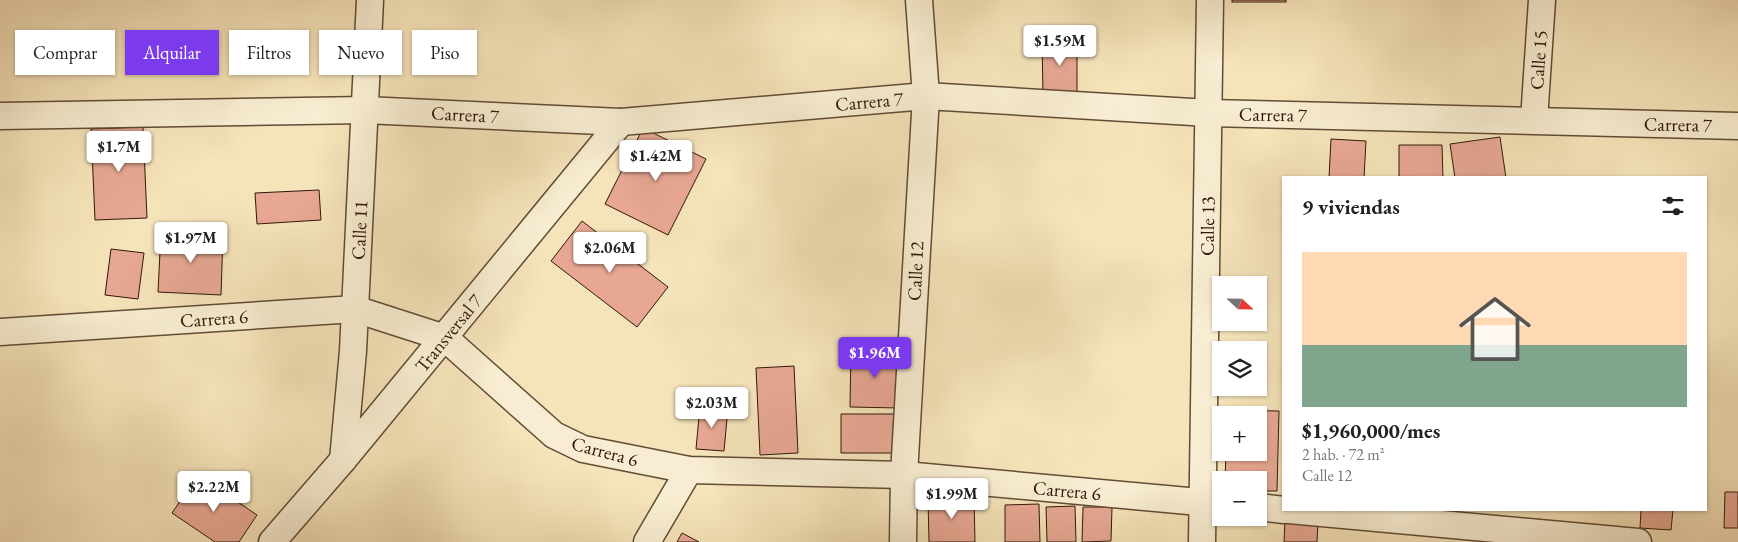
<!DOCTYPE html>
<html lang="es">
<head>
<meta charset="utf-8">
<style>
	body { margin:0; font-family:"EB Garamond",serif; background:#f2f2f2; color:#202124; height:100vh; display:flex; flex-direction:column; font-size:19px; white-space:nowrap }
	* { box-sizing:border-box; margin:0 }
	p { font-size:16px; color:#757577 }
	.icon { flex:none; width:28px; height:28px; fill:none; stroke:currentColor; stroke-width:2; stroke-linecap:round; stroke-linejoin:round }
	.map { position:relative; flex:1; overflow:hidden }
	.side { position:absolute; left:1282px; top:176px; width:425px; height:335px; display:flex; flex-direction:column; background:#fff; border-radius:0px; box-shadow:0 1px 4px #0004 }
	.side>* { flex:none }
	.guide { position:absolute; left:15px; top:30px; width:475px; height:45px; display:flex; gap:10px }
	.needle { width:32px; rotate:112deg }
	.tools { position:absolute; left:1212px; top:276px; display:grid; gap:10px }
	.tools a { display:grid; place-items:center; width:55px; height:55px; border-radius:0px; background:#fff; box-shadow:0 1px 4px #0004; font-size:25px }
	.price { position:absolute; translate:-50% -42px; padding:0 11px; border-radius:5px; background:#fff; color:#222; font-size:16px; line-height:32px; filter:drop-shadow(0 1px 2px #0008) }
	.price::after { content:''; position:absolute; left:50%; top:30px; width:15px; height:11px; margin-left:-8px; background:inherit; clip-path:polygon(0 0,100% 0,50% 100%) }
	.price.selected { background:#7c3aed; color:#fff }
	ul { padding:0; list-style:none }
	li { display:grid; align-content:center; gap:10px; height:265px; padding:0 20px }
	li span { display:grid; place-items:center; height:155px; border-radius:0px; color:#555 }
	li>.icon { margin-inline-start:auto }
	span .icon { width:90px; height:90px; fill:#fffc; stroke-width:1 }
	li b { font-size:21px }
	h2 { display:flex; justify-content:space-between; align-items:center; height:60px; padding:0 20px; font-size:21px }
	.pill { padding:0 18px; border-radius:0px; background:#fff; box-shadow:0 1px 4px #0004; font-size:18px; line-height:45px }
	.pill.selected { background:#7c3aed; color:#fff }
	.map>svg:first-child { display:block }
</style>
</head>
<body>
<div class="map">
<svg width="1738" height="542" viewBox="0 0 1738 542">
	<rect width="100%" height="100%" fill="#f5e3b9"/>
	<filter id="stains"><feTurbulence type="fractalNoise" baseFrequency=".004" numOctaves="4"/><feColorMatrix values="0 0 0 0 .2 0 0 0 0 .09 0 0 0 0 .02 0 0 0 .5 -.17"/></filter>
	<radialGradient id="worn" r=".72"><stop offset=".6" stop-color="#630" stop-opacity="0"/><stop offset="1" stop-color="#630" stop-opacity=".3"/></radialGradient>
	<g fill="#e7a793" stroke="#301909">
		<rect x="1232" y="0" width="54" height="2"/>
		<path d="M1042 40H1077V95H1043Z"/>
		<path d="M143 127 147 218 95 220 91 129Z"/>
		<path d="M643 128 706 159 668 235 605 204Z"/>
		<path d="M1500 137 1506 178H1455L1450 144Z"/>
		<path d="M1331 139 1366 141 1364 178H1329Z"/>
		<path d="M1399 145H1442L1443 178H1399Z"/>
		<path d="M319 190 321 220 257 224 255 193Z"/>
		<path d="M582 221 668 287 637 327 551 261Z"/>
		<path d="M161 232 223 235 221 295 158 292Z"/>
		<path d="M111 249 144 253 138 299 105 295Z"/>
		<path d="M851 351H899V408L850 407Z"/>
		<path d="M794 366 798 453 760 455 756 368Z"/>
		<path d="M700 406 728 408 724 451 696 449Z"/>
		<path d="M1227 410 1279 411 1277 491H1259V480H1225L1226 452H1259V415H1227Z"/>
		<path d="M841 414H899L898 453H841Z"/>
		<path d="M198 475 257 515 239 542H215L172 513Z"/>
		<path d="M1725 492H1738V528H1724Z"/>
		<path d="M928 498H974L975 542H929Z"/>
		<path d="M1039 504 1040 542H1005V505Z"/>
		<path d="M1075 506 1076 542H1047L1046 507Z"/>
		<path d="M1083 507H1112L1111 541 1082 542Z"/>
		<path d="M1641 510H1673L1671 530 1640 528Z"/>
		<path d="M1285 521 1318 523 1317 542H1284Z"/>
		<path d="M682 533 699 542H677Z"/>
	</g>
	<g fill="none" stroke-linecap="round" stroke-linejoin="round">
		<defs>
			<g id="minor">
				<path d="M0 116 365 110 621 122 926 96 1209 113 1738 126"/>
				<path d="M1534 120 1542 0"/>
				<path d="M0 332 355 309 445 338 554 435 583 449 689 470 904 475 1221 504"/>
				<path d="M343 460 353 351 370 0"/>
				<path d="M1259 507 1284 510"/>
				<path d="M1289 510 1638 542"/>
				<path d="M272 542 343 460 621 122"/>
				<path d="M647 542 689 470"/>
				<path d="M903 542 904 475 926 96 919 0"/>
				<path d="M1202 542 1210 0"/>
			</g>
		</defs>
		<use href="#minor" stroke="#614c35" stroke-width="29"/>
		<use href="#minor" stroke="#f8edd2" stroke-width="26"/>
	</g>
	<g text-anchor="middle" stroke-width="4" stroke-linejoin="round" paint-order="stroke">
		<g font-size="19" fill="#301909" stroke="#f8edd2">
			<text transform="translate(1538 60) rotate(-86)" y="7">Calle 15</text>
			<text transform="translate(869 101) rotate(-5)" y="7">Carrera 7</text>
			<text transform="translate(465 114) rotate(3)" y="7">Carrera 7</text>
			<text transform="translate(1273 114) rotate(1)" y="7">Carrera 7</text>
			<text transform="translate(1678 124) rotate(1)" y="7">Carrera 7</text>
			<text transform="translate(1207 226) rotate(-89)" y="7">Calle 13</text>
			<text transform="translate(359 230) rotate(-87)" y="7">Calle 11</text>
			<text transform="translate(915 271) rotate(-87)" y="7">Calle 12</text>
			<text transform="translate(214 318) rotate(-4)" y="7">Carrera 6</text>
			<text transform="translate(448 333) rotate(-51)" y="7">Transversal 7</text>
			<text transform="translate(605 451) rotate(15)" y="7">Carrera 6</text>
			<text transform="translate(1067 490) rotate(5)" y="7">Carrera 6</text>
		</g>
	</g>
	<rect width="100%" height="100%" filter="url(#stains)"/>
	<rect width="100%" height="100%" fill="url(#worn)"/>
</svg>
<div class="tools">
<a><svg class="needle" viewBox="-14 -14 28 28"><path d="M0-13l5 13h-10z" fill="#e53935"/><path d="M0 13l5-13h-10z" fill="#757577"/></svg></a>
<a><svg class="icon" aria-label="layers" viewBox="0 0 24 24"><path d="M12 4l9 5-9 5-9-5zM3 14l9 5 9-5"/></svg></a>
<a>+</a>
<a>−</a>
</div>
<b class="price" style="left:1060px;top:67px">$1.59M</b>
<b class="price" style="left:119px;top:173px">$1.7M</b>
<b class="price" style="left:656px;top:182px">$1.42M</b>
<b class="price" style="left:191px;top:264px">$1.97M</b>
<b class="price" style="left:610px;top:274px">$2.06M</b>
<b class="price selected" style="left:875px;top:379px">$1.96M</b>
<b class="price" style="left:712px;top:429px">$2.03M</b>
<b class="price" style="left:214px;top:513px">$2.22M</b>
<b class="price" style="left:952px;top:520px">$1.99M</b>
<div class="guide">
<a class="pill">Comprar</a>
<a class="pill selected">Alquilar</a>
<a class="pill">Filtros</a>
<a class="pill">Nuevo</a>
<a class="pill">Piso</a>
</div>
<section class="side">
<h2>9 viviendas<svg class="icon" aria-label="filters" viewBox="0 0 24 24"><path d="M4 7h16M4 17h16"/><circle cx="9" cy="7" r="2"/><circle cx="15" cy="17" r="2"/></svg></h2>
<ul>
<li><span style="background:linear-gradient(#ffd9b3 60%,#7fa58c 0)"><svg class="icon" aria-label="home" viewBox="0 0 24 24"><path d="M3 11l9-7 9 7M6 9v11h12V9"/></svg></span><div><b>$1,960,000/mes</b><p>2 hab. · 72 m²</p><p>Calle 12</p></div></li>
</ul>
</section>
</div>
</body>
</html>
